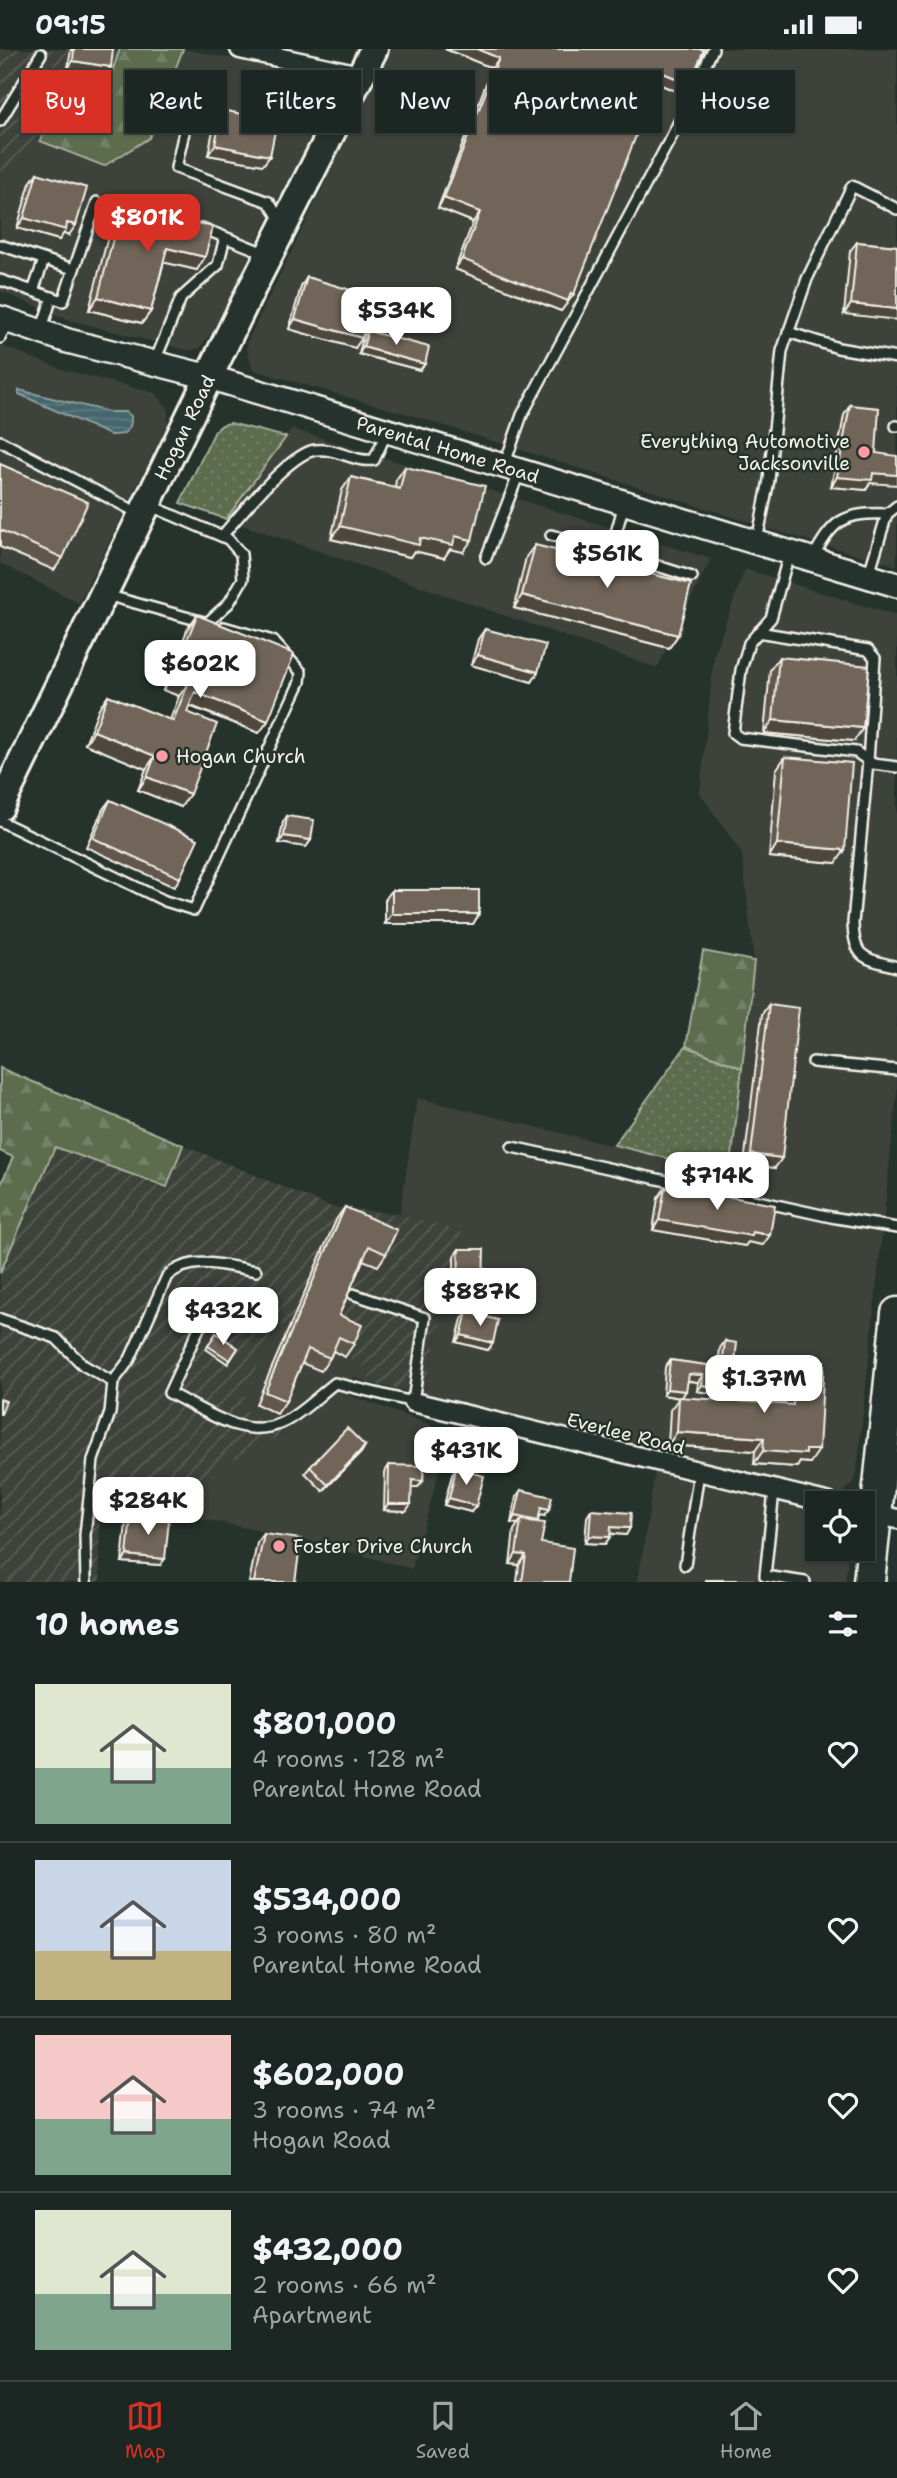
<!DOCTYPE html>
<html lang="en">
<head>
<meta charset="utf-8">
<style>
	body { margin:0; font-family:"Shantell Sans",sans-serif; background:#29322f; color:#f1f3f6; height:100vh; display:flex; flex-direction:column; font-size:26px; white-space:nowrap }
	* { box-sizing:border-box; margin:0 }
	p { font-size:23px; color:#a0a5a5 }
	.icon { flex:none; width:38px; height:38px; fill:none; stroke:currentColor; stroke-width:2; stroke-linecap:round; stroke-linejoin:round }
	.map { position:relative; height:1533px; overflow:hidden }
	.drawer { display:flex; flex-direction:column; background:#1c2622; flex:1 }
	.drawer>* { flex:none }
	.guide { position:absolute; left:21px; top:21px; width:856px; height:63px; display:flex; gap:14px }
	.buttons { position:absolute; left:805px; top:1442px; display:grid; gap:14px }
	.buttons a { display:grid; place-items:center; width:70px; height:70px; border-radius:0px; background:#1c2622; box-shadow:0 2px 5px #0004,0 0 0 2px #3a4340; font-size:35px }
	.price { position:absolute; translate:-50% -60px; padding:0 16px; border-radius:14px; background:#fff; color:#222; font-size:23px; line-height:46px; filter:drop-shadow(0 2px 4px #0008) }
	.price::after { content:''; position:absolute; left:50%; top:42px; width:21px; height:16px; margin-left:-10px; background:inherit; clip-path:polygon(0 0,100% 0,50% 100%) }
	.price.active { background:#d93025; color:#fff }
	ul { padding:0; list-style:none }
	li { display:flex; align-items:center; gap:21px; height:175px; padding:0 35px }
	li+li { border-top:2px solid #3a4340 }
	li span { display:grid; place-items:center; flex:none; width:196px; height:140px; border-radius:0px; color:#555 }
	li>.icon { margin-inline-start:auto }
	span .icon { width:84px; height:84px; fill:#fffc; stroke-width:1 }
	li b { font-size:30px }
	h2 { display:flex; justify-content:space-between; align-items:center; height:84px; padding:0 35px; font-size:30px }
	.pill { padding:0 24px; border-radius:0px; background:#1c2622; box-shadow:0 2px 5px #0004,0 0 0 2px #3a4340; font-size:24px; line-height:63px }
	.pill.active { background:#d93025; color:#fff }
	.status { display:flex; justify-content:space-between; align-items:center; height:49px; padding:0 35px; background:#1c2622; direction:ltr }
	.status svg { height:19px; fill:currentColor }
	.tabs { display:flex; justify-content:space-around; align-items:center; height:98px; border-top:2px solid #3a4340; background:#1c2622; font-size:19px; color:#a0a5a5 }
	.tabs a { display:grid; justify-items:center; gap:4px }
	.tabs .active { color:#d93025 }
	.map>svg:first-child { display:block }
</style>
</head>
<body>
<div class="status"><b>09:15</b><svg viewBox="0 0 49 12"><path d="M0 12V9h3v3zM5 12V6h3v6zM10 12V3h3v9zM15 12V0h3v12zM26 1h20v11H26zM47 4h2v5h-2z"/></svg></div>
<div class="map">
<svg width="897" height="1533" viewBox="0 0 897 1533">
	<defs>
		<pattern id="industrial-furrows" width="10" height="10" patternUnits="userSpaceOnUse" patternTransform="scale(1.75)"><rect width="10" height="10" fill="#3c423a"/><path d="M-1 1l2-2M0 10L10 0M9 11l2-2" fill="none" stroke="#595e56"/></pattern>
		<pattern id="grass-dots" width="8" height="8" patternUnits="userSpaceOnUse" patternTransform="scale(1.75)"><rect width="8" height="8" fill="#5b6c4e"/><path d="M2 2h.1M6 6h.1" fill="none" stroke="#738168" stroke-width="1.8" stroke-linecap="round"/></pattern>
		<pattern id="forest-firs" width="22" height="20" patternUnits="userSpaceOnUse" patternTransform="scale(1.75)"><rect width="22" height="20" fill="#5b6c4e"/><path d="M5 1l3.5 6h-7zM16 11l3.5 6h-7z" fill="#738168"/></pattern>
		<pattern id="water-rules" width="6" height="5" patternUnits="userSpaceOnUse" patternTransform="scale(1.75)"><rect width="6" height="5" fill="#45666c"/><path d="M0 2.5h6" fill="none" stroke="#607c81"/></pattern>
	</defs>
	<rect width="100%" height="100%" fill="#26332d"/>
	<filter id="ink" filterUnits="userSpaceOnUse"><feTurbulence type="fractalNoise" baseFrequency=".0143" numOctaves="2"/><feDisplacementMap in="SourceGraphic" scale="14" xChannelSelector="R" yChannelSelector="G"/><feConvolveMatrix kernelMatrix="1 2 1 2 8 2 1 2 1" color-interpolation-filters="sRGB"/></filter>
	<g filter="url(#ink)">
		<g fill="#3c423a" fill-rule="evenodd">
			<path d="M183 0 342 32 267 172 213 282 200 299 189 302 69 271 0 242V139L40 92 104 117 149 89Z"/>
			<path d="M384 0H897V517L793 487 417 368 257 322 252 318 247 300 248 291 324 136Z"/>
			<path d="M0 296 64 321 155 344 168 359V374L79 554 0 514ZM19 342 109 363H126L110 386Z"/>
			<path d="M292 380 711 510 657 619 226 470Z"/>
			<path d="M745 520 897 567V1044L857 1422 854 1433 844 1443 835 1445 796 1440 423 1346 462 1182 400 1165 417 1049 730 1125 754 912 742 805 700 744 714 606Z"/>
			<path d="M276 1273 368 1320 369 1334 354 1328 349 1346 450 1383 412 1520 306 1491 197 1469 203 1426 284 1384 239 1359Z"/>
			<path d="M655 1422 817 1463V1500H849L845 1533H638Z"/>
		</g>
		<g fill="url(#industrial-furrows)">
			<path d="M0 0H120L107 37 69 34 40 92 0 139Z"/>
			<path d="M183 1096 331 1158 400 1165 462 1182 423 1346 369 1334 368 1320 276 1273 240 1359 284 1384 204 1426 197 1469 99 1446 100 1533H0V1224L55 1098 166 1138Z"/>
		</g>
		<g fill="url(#grass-dots)" stroke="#a8ae9b" stroke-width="2">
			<path d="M230 374 286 388 226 470 180 454 215 382 222 376Z"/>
			<path d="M686 997 742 1019 730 1125 614 1096Z"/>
		</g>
		<g fill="url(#forest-firs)" stroke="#a8ae9b" stroke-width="2">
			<path d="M120 0H183L149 89 104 117 40 92 69 33 107 37Z"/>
			<path d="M703 902 754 912 742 1019 686 997Z"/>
			<path d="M0 1019 183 1096 167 1138 55 1098 0 1224V1137L13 1108 0 1102Z"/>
		</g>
		<path fill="url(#water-rules)" stroke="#8b9e9e" stroke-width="2" d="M19 341 109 363H126L131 367C132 382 124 387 110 386L19 345Z"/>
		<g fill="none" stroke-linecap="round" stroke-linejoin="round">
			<defs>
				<g id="service">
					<path d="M0 72 41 5"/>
					<path d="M186 74 176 119 269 153 281 172"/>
					<path d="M154 160 186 173"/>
					<path d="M202 179 267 205"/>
					<path d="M0 196 73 220"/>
					<path d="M0 231 63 252 97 153"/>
					<path d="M33 242 44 211"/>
					<path d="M41 282 52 248"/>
					<path d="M788 283 838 299 897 309"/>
					<path d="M0 289 7 274"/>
					<path d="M155 312 181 249 218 216 225 188"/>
					<path d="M896 377H897"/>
					<path d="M0 392 138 464"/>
					<path d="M504 417 522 366 675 81 713 0"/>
					<path d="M624 455 611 502 692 528"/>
					<path d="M149 456 228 490 241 505 243 530 229 554 207 574"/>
					<path d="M551 486 611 502"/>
					<path d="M222 487C240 466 289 405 315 401 336 398 354 414 374 411L387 383"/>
					<path d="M757 492 769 431 782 302 807 230 852 137 897 160"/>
					<path d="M789 505 771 569 749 594 741 621 733 684 740 689 856 703 873 715 897 718"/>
					<path d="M486 509 519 424"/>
					<path d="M812 510C833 472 842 463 887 465"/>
					<path d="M868 528 887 465 897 457"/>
					<path d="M106 546 204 573"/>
					<path d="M758 583 868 601 875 609 868 712 853 874C854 911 865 909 897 918"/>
					<path d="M0 772 165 852 194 861 300 633 301 623 273 592 224 578"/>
					<path d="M813 1013 897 1021"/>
					<path d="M512 1098 831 1168 897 1179"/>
					<path d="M211 1253 169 1344C203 1360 243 1392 282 1374 301 1365 318 1347 335 1334L413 1353 425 1269 353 1245"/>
					<path d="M0 1270 56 1289 83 1316 113 1333 110 1364 93 1411 85 1486 86 1533"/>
					<path d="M113 1333 130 1310 167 1227C192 1205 226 1217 256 1222"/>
					<path d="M774 1442 765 1527 805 1533"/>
					<path d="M685 1516 699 1423"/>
				</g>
				<g id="minor">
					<path d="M240 0 360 26"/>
					<path d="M413 1353 830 1454"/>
					<path d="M870 1463 897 1470"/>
				</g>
				<g id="tertiary">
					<path id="s1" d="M0 269 68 292 209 328 897 536"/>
				</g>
				<g id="secondary">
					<path id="s2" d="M0 758 251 241 374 0"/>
				</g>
				<path id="trunk" d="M869 1533 897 1264"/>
			</defs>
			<use href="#service" stroke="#f4f1e8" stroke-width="14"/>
			<use href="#minor" stroke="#f4f1e8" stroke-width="23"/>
			<use href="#tertiary" stroke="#f4f1e8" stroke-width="28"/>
			<use href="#secondary" stroke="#f4f1e8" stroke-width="32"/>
			<use href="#trunk" stroke="#f4f1e8" stroke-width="35"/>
			<use href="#service" stroke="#26332d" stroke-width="9"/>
			<use href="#minor" stroke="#26332d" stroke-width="18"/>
			<use href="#tertiary" stroke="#26332d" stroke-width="23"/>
			<use href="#secondary" stroke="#26332d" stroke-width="26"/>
			<use href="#trunk" stroke="#26332d" stroke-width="30"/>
		</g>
		<g fill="#60574c" stroke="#f4f1e8" stroke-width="2">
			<path d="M71 0H113L106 25 68 19Z"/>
			<path d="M445 0H704L690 35 683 45 657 34 567 255H566L561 262 455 220 473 173 438 159 492 19Z"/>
			<path d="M222 61 270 107 263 116 208 106 215 71Z"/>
			<path d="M37 124 69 186 64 184 59 191 17 179 30 134Z"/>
			<path d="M122 155 197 221 164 213 151 262 142 274 89 261 113 168Z"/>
			<path d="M857 193 897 197 844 265 850 202Z"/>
			<path d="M307 228 355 299 289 280 301 238Z"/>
			<path d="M368 282 420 321 359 305 363 288Z"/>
			<path d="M850 356 870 434 866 441 831 438 844 366Z"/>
			<path d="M0 415 63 509 54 521 0 498Z"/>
			<path d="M405 418 463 503 450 500 444 509 414 502 410 508 331 490 342 441 351 428 395 438 396 431Z"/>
			<path d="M535 496 678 586 669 599 514 559 526 508Z"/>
			<path d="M197 566 268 672 259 684 189 657 187 663 181 758 138 741 146 720 85 695 99 659 108 646 170 671 179 647 163 641 188 579Z"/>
			<path d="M485 580 538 623 532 633 471 616 478 590Z"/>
			<path d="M779 608 854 692 764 684 770 621Z"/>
			<path d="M785 708 836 814 769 808 776 721Z"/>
			<path d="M110 751 180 829 174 838 86 798 103 760Z"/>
			<path d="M287 767 311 791 306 798 279 794 283 773Z"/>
			<path d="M392 841 479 865 473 875H385V851Z"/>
			<path d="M769 955 775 1119 744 1115 762 965Z"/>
			<path d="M665 1139 691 1144 693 1141 763 1196 748 1193 745 1197 653 1181 658 1149Z"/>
			<path d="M345 1158 386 1205 378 1217 363 1211 339 1266 354 1295 345 1308 333 1302 330 1309 321 1322 302 1314 286 1352 277 1365 256 1355 336 1171Z"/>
			<path d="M459 1200 483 1236 478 1243H454V1207Z"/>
			<path d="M467 1263 493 1294 488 1301 456 1293 462 1270Z"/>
			<path d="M216 1284 238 1299 228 1315 206 1300Z"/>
			<path d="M725 1292 733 1330 728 1336 721 1335V1338L716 1345 697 1342 698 1333 688 1332 682 1349 785 1355 788 1323 796 1310 810 1414 800 1413 797 1418 754 1415 755 1402 668 1396 670 1361 679 1349 663 1346 665 1318 670 1311 718 1318 720 1299Z"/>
			<path d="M365 1397 361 1404 323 1442 305 1424 310 1418Z"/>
			<path d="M389 1416 423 1432 418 1438H411L406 1462 384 1461 385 1423Z"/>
			<path d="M456 1420 471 1463 444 1456 452 1426Z"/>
			<path d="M521 1441 544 1467 539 1466 537 1473 541 1494 569 1533H517L519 1516 510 1515 514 1481 518 1475 511 1474 516 1448Z"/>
			<path d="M591 1461 630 1479 626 1486 610 1485V1488L605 1495 585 1494 587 1468Z"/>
			<path d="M131 1467 160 1516 122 1513 126 1473Z"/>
			<path d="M264 1485 295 1533H249L257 1494Z"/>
		</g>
		<g fill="#4e473e" stroke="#f4f1e8" stroke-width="2">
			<path d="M445 0H477L499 9 492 19Z"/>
			<path d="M73 12 111 18 106 25 68 19Z"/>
			<path d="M661 23 690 35 683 45 654 33Z"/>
			<path d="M215 96 270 107 263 116 208 106Z"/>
			<path d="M444 149 480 163 473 173 438 159Z"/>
			<path d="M24 169 67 174 76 176 69 186 64 184 59 191 17 179Z"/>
			<path d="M167 199 205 208 197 221 158 212Z"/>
			<path d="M462 210 571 244 574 245 561 262 455 220Z"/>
			<path d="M98 248 151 262 142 274 89 261Z"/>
			<path d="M851 255 897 260V271L844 265Z"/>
			<path d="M295 270 362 289 355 299 289 280Z"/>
			<path d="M363 298 425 315 420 321 359 305Z"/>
			<path d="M873 424 897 426V436L870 434 866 441 831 438 837 428Z"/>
			<path d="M340 477 420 489 455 487 472 491 463 503 450 500 444 509 414 502 410 508 331 490Z"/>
			<path d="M522 546 678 586 669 599 514 559Z"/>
			<path d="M478 606 538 623 532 633 471 616Z"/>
			<path d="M172 629 188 635 179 647 163 641Z"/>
			<path d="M195 643 268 672 259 684 186 655Z"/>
			<path d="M773 671 863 679 854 692 764 684Z"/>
			<path d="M94 682 155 707 146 720 85 695Z"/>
			<path d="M147 728 190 745 181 758 138 741Z"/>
			<path d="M284 787 311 791 306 798 279 794Z"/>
			<path d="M777 795 845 801 836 814 769 808Z"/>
			<path d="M392 865H479L473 875H385Z"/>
			<path d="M751 1105 782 1109 775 1119 744 1115Z"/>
			<path d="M659 1171 752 1183 770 1186 763 1196 748 1193 745 1197 653 1181Z"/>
			<path d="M458 1236H483L478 1243H454Z"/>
			<path d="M461 1286 493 1294 488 1301 456 1293Z"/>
			<path d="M689 1325 703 1326 698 1333 684 1331Z"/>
			<path d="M722 1328 733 1330 728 1336 718 1335Z"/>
			<path d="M702 1336 721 1338 716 1345 697 1342Z"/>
			<path d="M667 1340 686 1342 681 1349 663 1346Z"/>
			<path d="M677 1383 764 1389 755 1402 668 1396Z"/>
			<path d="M365 1397 361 1404 323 1442 328 1436Z"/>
			<path d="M806 1401H819L810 1414 800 1413 797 1418 754 1415 763 1402Z"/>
			<path d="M412 1431 423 1432 418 1438H407Z"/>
			<path d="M449 1449 476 1457 471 1463 444 1456Z"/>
			<path d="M388 1455H411L406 1462 384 1461Z"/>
			<path d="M541 1459 549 1461 544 1467 536 1465Z"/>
			<path d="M515 1467 538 1472 521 1476V1471L518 1475 511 1474Z"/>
			<path d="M611 1478 630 1479 626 1486 606 1484Z"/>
			<path d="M589 1487 610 1488 605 1495 585 1494Z"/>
			<path d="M516 1505 526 1506 519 1516 510 1515Z"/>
			<path d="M127 1506 165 1510 160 1516 122 1513Z"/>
		</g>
		<g fill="#706558" stroke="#f4f1e8" stroke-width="2">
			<path d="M74 0H113L111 18 73 12Z"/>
			<path d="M477 0H704L690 35 661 23 574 245 571 244 568 252 462 210 480 163 444 149 499 9Z"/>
			<path d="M222 61 277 72 270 107 215 96Z"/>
			<path d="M37 124 87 139 76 176 67 174 66 181 24 169Z"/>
			<path d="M122 155 213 178 205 208 167 199 151 262 98 248Z"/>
			<path d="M857 193 897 197V260L851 255Z"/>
			<path d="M307 228 374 248 362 289 295 270Z"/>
			<path d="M368 282 429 298 425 315 363 298Z"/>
			<path d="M850 356 879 359 876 404 897 407V426L873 424 872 431 837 428Z"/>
			<path d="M0 415 88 453 63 509 0 481Z"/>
			<path d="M405 418 485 437 472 491 455 487 453 496 420 489 419 496 340 477 351 428 400 440Z"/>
			<path d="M535 496 691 535 678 586 522 546Z"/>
			<path d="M197 566 294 605 268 672 195 643 187 663 217 675 190 745 147 728 155 707 94 682 108 646 173 672 188 635 172 629Z"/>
			<path d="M485 580 546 596 538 623 478 606Z"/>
			<path d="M779 608 869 617 863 679 773 671Z"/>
			<path d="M785 708 852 714 845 801 777 795Z"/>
			<path d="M110 751 198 790 180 829 93 789Z"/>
			<path d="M287 767 314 771 311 791 284 787Z"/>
			<rect x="392" y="841" width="87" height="24"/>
			<path d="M769 955 799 959 782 1109 751 1105Z"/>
			<path d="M665 1139 692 1144 693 1141 775 1156 770 1186 752 1183V1187L659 1171Z"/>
			<path d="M345 1158 397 1181 386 1205 369 1197 339 1266 362 1276 354 1295 339 1288 330 1309 308 1300 286 1352 265 1343Z"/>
			<path d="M459 1200H484L483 1236H458Z"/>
			<path d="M467 1263 498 1271 493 1294 461 1286Z"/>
			<path d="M216 1284 238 1299 230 1311 208 1297Z"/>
			<path d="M725 1292 737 1294 733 1330 722 1328 721 1338 702 1336 703 1326 689 1325 686 1342 667 1340 670 1311 722 1318Z"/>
			<path d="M796 1310 824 1312 819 1401H806V1405L763 1402 764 1389 677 1383 679 1348 793 1356Z"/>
			<path d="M0 1350 6 1352 1 1365H0Z"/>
			<path d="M347 1379 365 1397 328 1436 310 1418Z"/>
			<path d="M389 1416 424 1417 423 1432 412 1431 411 1455H388Z"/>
			<path d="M456 1420 484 1427 476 1457 449 1449Z"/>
			<path d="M521 1441 552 1448 549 1461 541 1459 538 1472 515 1467Z"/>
			<path d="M591 1461 631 1464 630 1479 611 1478 610 1488 589 1487Z"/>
			<path d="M131 1467 169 1471 165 1510 127 1506Z"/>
			<path d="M521 1471 545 1474 541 1494 573 1499 569 1533H522L526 1506 516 1505Z"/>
			<path d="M264 1485 301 1490 295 1533H254Z"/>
			<rect x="706" y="1531" width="47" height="2"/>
		</g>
	</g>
	<g fill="#ff9aa2" stroke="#26332d" stroke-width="2.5">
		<circle cx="864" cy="403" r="7"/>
		<circle cx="162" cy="707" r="7"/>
		<circle cx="279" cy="1497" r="7"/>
	</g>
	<g text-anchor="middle" stroke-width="5" stroke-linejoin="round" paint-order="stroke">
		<g font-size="19" fill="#f4f1e8" stroke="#26332d">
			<text dy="7" stroke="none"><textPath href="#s2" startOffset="422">Hogan Road</textPath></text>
			<text dy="7" stroke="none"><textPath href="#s1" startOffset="467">Parental Home Road</textPath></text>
			<text transform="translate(626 1384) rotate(14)" y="7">Everlee Road</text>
		</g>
		<g font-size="19" fill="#f4f1e8" stroke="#26332d" text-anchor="start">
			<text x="850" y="399" text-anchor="end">Everything Automotive<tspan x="850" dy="22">Jacksonville</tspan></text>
			<text x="176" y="714">Hogan Church</text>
			<text x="293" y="1504">Foster Drive Church</text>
		</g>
	</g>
</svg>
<div class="buttons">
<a><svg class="icon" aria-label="locate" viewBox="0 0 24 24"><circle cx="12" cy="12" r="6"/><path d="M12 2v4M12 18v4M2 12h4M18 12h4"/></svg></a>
</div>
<b class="price active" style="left:147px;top:205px">$801K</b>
<b class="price" style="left:396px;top:298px">$534K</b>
<b class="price" style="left:607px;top:541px">$561K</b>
<b class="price" style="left:200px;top:651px">$602K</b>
<b class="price" style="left:717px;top:1163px">$714K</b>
<b class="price" style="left:480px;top:1279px">$887K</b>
<b class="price" style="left:223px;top:1298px">$432K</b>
<b class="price" style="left:764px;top:1366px">$1.37M</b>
<b class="price" style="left:466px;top:1438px">$431K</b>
<b class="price" style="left:148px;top:1488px">$284K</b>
<div class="guide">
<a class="pill active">Buy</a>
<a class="pill">Rent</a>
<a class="pill">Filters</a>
<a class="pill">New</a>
<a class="pill">Apartment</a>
<a class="pill">House</a>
</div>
</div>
<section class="drawer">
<h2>10 homes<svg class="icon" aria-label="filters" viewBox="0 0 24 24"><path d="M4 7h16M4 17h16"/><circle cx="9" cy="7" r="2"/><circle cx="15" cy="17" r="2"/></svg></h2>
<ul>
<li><span style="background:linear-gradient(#dfe7d0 60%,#7fa58c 0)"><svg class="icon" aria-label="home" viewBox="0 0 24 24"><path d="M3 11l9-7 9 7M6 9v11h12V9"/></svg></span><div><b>$801,000</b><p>4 rooms · 128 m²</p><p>Parental Home Road</p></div><svg class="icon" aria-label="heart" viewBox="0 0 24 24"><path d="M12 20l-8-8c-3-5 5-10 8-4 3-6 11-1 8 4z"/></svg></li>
<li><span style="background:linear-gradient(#c9d6e8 65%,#c2b280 0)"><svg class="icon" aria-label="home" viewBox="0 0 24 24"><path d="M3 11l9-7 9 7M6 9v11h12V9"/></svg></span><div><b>$534,000</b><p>3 rooms · 80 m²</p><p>Parental Home Road</p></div><svg class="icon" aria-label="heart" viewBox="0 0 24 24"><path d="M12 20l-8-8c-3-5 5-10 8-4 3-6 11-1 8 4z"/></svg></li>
<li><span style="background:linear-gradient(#f6c9c9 60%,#7fa58c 0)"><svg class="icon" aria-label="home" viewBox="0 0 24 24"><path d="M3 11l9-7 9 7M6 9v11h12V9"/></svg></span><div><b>$602,000</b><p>3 rooms · 74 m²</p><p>Hogan Road</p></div><svg class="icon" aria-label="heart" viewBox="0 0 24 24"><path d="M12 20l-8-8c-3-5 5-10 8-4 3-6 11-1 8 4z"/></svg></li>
<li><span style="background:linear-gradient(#dfe7d0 60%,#7fa58c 0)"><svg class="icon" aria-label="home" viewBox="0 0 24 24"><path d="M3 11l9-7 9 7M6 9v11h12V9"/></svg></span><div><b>$432,000</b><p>2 rooms · 66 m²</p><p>Apartment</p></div><svg class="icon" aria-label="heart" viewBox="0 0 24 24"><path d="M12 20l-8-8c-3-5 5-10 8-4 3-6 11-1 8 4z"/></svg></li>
</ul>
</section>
<nav class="tabs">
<a class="active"><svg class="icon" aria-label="map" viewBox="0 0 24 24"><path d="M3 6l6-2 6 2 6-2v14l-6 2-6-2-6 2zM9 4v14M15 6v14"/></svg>Map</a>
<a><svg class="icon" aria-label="saved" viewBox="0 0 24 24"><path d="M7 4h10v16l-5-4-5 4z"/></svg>Saved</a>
<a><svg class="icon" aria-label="home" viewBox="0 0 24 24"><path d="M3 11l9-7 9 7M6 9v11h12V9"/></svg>Home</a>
</nav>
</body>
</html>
